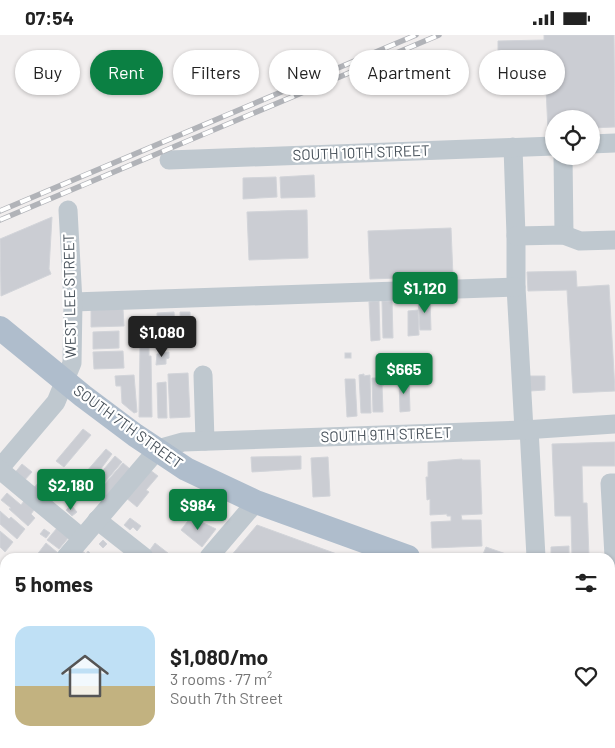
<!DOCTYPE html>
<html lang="en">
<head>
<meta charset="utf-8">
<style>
	body { margin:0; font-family:Barlow,sans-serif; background:#f2f2f2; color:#222; height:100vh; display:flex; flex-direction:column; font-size:19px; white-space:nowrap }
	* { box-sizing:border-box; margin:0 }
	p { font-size:16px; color:#767676 }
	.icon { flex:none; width:28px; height:28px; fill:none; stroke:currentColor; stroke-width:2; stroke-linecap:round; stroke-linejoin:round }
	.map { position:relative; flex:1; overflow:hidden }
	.panel { position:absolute; left:0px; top:518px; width:615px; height:196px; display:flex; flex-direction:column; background:#fff; border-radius:15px 15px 0 0; box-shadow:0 1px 4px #0004 }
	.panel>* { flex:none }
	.hud { position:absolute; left:15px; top:15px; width:585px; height:45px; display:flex; gap:10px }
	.tools { position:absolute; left:545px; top:75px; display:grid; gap:10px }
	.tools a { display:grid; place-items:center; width:55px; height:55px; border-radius:50%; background:#fff; box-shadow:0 1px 4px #0004; font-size:25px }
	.price { position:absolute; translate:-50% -42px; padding:0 11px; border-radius:5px; background:#0b8043; color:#fff; font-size:16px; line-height:32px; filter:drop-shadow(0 1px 2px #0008) }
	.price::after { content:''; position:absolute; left:50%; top:30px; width:15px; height:11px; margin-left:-8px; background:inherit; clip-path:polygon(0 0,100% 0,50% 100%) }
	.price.on { background:#222; color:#fff }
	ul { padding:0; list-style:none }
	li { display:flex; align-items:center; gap:15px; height:125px; padding:0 15px }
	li+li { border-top:1px solid #e0e0e0 }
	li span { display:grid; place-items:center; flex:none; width:140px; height:100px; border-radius:15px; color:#555 }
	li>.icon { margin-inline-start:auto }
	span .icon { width:60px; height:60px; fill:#fffc; stroke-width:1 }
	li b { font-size:21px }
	h2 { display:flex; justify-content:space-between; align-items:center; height:60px; padding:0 15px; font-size:21px }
	.chip { padding:0 18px; border-radius:22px; background:#fff; box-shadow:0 1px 4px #0004; font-size:18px; line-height:45px }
	.chip.on { background:#0b8043; color:#fff }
	.status { display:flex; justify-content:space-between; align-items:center; height:35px; padding:0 25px; background:#fff; direction:ltr }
	.status svg { height:14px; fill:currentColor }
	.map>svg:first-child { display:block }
</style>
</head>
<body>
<div class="status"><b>07:54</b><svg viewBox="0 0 49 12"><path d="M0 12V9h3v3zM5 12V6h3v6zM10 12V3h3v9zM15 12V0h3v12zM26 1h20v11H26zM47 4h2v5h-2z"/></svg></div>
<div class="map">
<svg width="615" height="713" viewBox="0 0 615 713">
	<rect width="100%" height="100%" fill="#f1eeee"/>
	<g fill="#cbcdd3" stroke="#d2d4d9">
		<path d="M544 0H614L615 92 591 93V84H554V95H548L545 33 514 34V37H502V34H499L498 30 495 31V25H498V6L544 5Z"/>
		<path d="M314 140 315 162 281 163 280 142Z"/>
		<path d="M276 142 277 162 243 164V143Z"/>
		<path d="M307 175 308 223 249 225 247 177Z"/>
		<path d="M52 182 49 234 51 239 1 261 0 204Z"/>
		<path d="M451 193 453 241 370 244 368 196Z"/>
		<path d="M576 236 577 252 609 250 615 356 573 358 567 255 528 256 527 237Z"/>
		<path d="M418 264H430L431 295H420Z"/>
		<path d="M379 266 380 305 371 306 369 267Z"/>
		<path d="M382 266H392L393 303H383Z"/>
		<path d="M123 274 124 291 91 292V275Z"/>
		<path d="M418 275 419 300 408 301V276Z"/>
		<path d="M174 277 176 309 158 310 157 278Z"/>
		<path d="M180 277H190L191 303 187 304V308H181Z"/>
		<path d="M119 296V313L93 314V297Z"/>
		<path d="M140 309H149V321H151L152 382H139Z"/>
		<path d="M123 316 124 333 94 334 93 317Z"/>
		<path d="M169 317V323L166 324V329L156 330 157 319Z"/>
		<rect x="345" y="318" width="6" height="5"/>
		<path d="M188 338 190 382 170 383 168 339Z"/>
		<path d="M364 339V341L370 340 371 378H361L359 340Z"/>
		<path d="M134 340 137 377 134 378 122 368 121 351H116L115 341Z"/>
		<path d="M529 341H545V355L530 356Z"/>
		<path d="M372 343H384V350H382L383 377H373Z"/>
		<path d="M399 343H409L410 376 400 377Z"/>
		<path d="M345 344H355L357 381 347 382Z"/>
		<path d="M166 347 167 383H158L157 348Z"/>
		<path d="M83 394 91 400 64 432 56 426Z"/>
		<path d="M615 407V431H582L583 468H587L589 522H572L571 481H555L552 409Z"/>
		<path d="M106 414 112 419 88 451 80 444Z"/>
		<path d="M115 421 122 427 94 460 89 456 96 448 94 446Z"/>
		<path d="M301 421V434L252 437 251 422Z"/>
		<path d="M328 422 330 461 313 462 311 423Z"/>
		<path d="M462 424V425H480L482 479 461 480 462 485H481L482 511 432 513 431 487 451 486V481H447V479L430 480V464L427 465 426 442H428V427Z"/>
		<path d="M123 428 130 434 105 467 96 459Z"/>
		<path d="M22 429 32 437 22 448 13 440Z"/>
		<path d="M150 435 158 441 146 455 149 457 137 472 125 462Z"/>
		<path d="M40 446 48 452 40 462 31 456Z"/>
		<path d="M7 458 21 470 24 466 34 475 31 479 35 483 28 491 9 474 11 473 1 465Z"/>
		<path d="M71 470 77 477 72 481 66 475Z"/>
		<path d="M0 476 9 484 11 482 25 494 17 504 0 489Z"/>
		<path d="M191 482 216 494 202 512 181 495Z"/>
		<path d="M130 483 141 491 137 496 133 492 130 495 124 490Z"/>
		<path d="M257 490 345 522H230Z"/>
		<path d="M57 493 69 502 59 514 47 505Z"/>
		<path d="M44 494 50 498 46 503 40 499Z"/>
		<path d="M0 496 13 507 5 517 0 512Z"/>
		<path d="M103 505 107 509 103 513 99 509Z"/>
		<path d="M46 508 58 518 54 522H38L36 521Z"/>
		<path d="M155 508 173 522H151L147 519Z"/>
		<path d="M569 511V522H551V512Z"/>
		<path d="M486 512 506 519 505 522H482Z"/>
		<path d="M81 515 86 519 88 516 92 520 89 522H82L78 519Z"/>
		<path d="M68 709H119L120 710 122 709 127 713H65Z"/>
		<path d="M149 709H198L194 713H154Z"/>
		<path d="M335 709H368L367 713H334Z"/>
		<path d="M394 709H420L419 713H393Z"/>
		<path d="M490 709H565L563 713H488Z"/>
	</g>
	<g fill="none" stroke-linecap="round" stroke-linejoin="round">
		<g stroke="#bfc8cf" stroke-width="19">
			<path d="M591 109 615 108"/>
			<path d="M513 112 516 201V252L524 395"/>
			<path d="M563 121 564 200"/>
			<path d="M169 125 554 111"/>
			<path d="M516 201 564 200 580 206 615 205"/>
			<path d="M73 267 516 252"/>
			<path d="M203 340 205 406"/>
			<path d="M529 394 536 522"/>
			<path d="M0 433 56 367 72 328 73 267 68 175"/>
			<path d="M0 435 82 503"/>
			<path d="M615 448H610L615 540"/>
			<path d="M97 485 144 522"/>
			<path d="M66 522 158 414 183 407 524 395 615 389"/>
			<path d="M209 522 256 467"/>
			<path d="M0 600 5 594"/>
			<path d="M615 623V632"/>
			<path d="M610 678 615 679"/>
			<path d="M138 709 143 713"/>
			<path d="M462 713 464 709"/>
		</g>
		<g stroke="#afbdcc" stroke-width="24">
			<path d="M0 293 83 361 135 400 186 434 256 467 408 522"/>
			<path d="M610 583 615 585"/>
		</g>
		<defs>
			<g id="rail">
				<path d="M0 176 416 0"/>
				<path d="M0 185 439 0"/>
			</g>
		</defs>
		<use href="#rail" stroke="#b1b3b8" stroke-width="5.5"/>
		<use href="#rail" stroke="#fff" stroke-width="4" stroke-dasharray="11" stroke-linecap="butt"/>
	</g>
	<g text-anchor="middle" stroke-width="4.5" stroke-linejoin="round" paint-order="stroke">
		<g font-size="15" fill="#47515a" stroke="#fff">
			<text transform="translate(361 118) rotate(-2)" y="5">SOUTH 10TH STREET</text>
			<text transform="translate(70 261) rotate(-91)" y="5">WEST LEE STREET</text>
			<text transform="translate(128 392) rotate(36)" y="5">SOUTH 7TH STREET</text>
			<text transform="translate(386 400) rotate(-2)" y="5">SOUTH 9TH STREET</text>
		</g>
	</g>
</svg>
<div class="tools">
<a><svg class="icon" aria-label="locate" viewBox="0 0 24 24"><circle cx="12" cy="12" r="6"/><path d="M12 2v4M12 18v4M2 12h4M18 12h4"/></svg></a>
</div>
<b class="price" style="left:425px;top:279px">$1,120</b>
<b class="price on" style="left:162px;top:323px">$1,080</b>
<b class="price" style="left:404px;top:360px">$665</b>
<b class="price" style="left:71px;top:476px">$2,180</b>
<b class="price" style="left:198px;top:496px">$984</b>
<div class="hud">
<a class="chip">Buy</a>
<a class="chip on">Rent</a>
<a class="chip">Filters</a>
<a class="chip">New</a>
<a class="chip">Apartment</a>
<a class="chip">House</a>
</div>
<section class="panel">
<h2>5 homes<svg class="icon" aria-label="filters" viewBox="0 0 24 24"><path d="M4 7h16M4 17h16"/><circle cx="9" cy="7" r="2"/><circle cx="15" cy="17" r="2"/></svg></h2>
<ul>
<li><span style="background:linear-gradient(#bfe0f5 60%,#c2b280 0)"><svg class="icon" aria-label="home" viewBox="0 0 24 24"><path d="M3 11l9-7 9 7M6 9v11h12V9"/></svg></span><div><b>$1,080/mo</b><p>3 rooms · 77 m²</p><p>South 7th Street</p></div><svg class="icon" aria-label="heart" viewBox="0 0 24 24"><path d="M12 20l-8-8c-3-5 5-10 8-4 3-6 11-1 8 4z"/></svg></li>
</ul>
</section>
</div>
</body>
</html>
